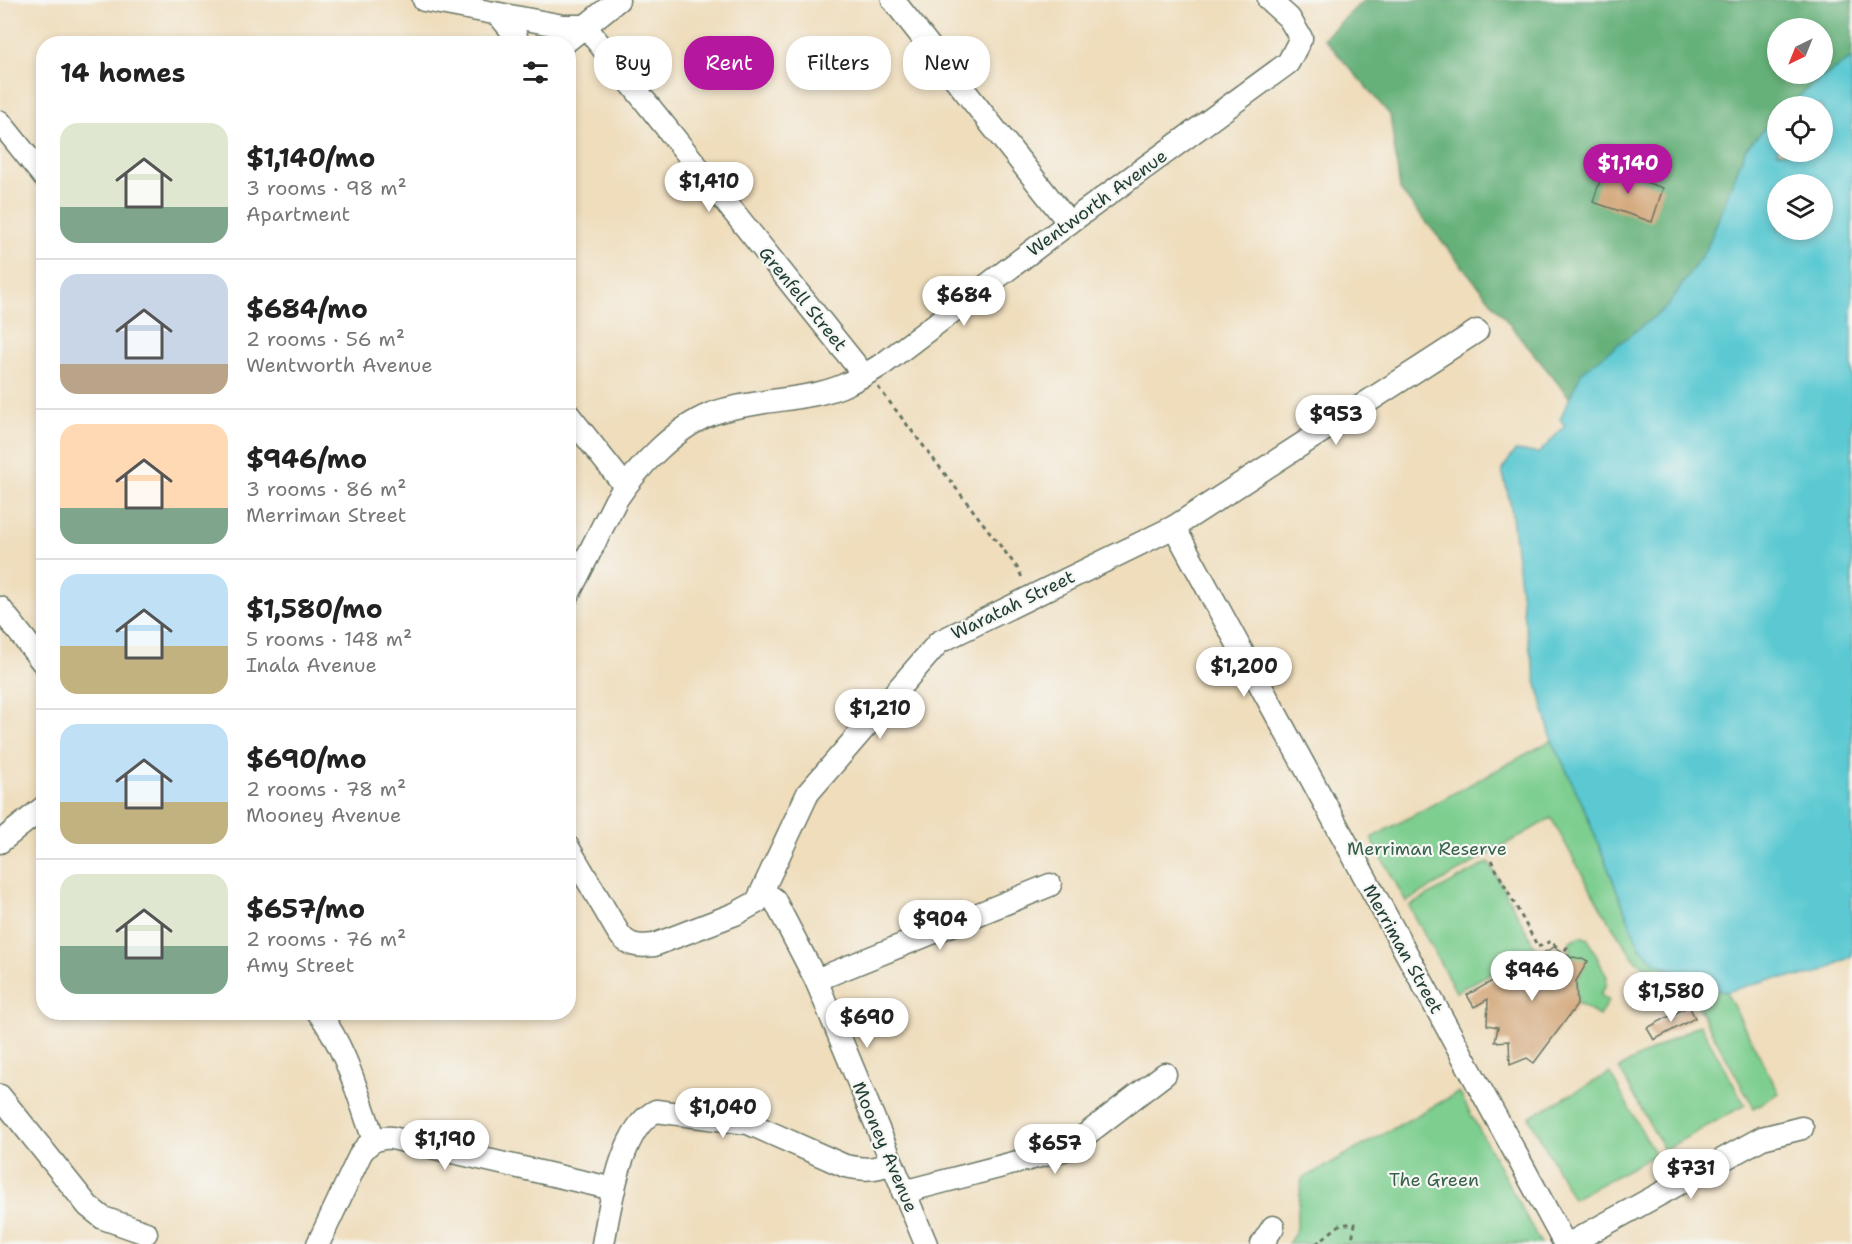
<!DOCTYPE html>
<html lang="en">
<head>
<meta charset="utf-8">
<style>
	body { margin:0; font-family:"Shantell Sans",sans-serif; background:#f2f2f2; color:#222; height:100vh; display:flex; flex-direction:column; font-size:22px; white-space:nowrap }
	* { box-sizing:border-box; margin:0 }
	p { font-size:20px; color:#767676 }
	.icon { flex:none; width:33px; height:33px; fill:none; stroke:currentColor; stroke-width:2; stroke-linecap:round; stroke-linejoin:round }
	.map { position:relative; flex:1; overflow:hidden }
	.side { position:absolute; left:36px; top:36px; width:540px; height:984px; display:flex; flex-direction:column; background:#fff; border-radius:24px; box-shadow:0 3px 9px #0003 }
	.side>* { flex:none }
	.hud { position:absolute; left:594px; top:36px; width:570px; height:54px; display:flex; gap:12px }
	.needle { width:39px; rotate:223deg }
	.controls { position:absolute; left:1767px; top:18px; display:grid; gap:12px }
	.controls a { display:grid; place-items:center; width:66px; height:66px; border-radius:50%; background:#fff; box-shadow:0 3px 9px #0003; font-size:30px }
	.price { position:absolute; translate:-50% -51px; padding:0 14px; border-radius:21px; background:#fff; color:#222; font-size:20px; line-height:39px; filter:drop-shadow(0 2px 3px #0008) }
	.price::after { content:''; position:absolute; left:50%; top:36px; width:18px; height:14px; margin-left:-9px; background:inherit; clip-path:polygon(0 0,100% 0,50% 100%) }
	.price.selected { background:#b5179e; color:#fff }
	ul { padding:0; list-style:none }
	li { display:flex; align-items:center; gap:18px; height:150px; padding:0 24px }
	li+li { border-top:2px solid #e0e0e0 }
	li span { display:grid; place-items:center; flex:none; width:168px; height:120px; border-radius:18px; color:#555 }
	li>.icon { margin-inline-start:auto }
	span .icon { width:72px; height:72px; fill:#fffc; stroke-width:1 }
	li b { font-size:26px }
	h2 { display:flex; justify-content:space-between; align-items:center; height:72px; padding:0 24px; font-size:26px }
	.pill { padding:0 21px; border-radius:24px; background:#fff; box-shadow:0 3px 9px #0003; font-size:21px; line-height:54px }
	.pill.selected { background:#b5179e; color:#fff }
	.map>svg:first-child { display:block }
</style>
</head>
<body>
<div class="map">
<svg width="1852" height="1244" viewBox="0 0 1852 1244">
	<rect width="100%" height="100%" fill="#f6f6f2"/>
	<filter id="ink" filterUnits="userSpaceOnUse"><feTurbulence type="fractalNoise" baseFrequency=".0167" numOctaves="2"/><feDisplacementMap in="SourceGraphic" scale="12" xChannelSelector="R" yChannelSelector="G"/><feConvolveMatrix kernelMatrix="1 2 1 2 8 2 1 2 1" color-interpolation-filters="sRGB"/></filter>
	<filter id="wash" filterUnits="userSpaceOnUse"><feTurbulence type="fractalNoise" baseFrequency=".008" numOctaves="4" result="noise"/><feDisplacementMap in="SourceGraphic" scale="24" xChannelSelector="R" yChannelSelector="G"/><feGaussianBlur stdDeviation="1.35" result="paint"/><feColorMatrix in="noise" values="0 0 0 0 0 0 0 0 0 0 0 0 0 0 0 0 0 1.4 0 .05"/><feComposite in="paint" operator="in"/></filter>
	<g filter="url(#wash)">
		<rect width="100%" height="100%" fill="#efddbc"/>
		<g fill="#7dce8f" stroke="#4e8662" stroke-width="1.5">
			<path d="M1552 740 1582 803 1640 948C1666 971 1693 981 1726 992L1779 1093 1754 1108 1697 1005 1635 960 1605 915 1551 818 1406 902 1371 838Z"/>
			<path d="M1489 862 1536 949 1456 992 1409 906Z"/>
			<path d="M1581 936 1588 939 1607 977 1606 986 1600 994 1609 1001 1599 1016 1576 1002V981L1582 970 1566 956 1570 949V941Z"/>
			<path d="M1700 1024 1745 1105 1664 1150 1619 1068Z"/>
			<path d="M1610 1073 1655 1155 1573 1199 1529 1117Z"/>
			<path d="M1459 1092 1541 1244H1288L1295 1233 1302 1179Z"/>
		</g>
		<path fill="#66b17a" stroke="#427757" stroke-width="1.5" fill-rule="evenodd" d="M1364 0H1852V58L1814 83 1788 106H1778L1777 116 1746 148 1707 248 1668 306 1582 373 1570 398 1400 190 1390 115 1324 38ZM1778 28H1822V74H1778Z"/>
		<path fill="#5cc9d2" stroke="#3e8383" stroke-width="1.5" fill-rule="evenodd" d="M1852 58V956L1815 975 1771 979 1726 992 1693 981 1657 963 1640 948 1582 803 1552 740 1536 681 1524 619 1511 507 1502 470 1515 451 1539 453 1565 426 1560 419 1581 373 1668 306 1707 248 1746 148 1777 116 1778 152H1822V106H1788L1814 83ZM1778 184H1822V230H1778Z"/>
		<g id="blocks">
			<g fill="#d2a476">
				<path d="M1604 168 1663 188 1652 222 1593 202Z"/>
				<path d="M1554 947 1572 958 1574 957 1588 961 1576 981 1577 1005 1534 1063 1527 1058 1510 1065 1509 1041 1495 1042 1498 1027 1487 1025 1488 999 1474 1007 1467 995Z"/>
				<path d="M1689 1006 1695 1018 1654 1040 1647 1028Z"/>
			</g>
		</g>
	</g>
	<g filter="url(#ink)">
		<use href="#blocks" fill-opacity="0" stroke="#687564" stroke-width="1.5"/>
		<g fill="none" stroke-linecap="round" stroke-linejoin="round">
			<defs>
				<g id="minor">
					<path d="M424 0 563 26H585"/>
					<path d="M893 0 1069 223"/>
					<path d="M498 14 516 36 517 44"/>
					<path d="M585 26 864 375"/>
					<path d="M563 44 618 0"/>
					<path d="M0 122 44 177"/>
					<path d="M568 414 625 486"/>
					<path d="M1174 527 1565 1244"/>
					<path d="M568 595 616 500C637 468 675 428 711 414 728 407 747 405 765 402 791 398 818 396 842 386 856 380 870 372 883 364L1069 223 1288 63 1301 38 1289 18 1269 0"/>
					<path d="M0 608 44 664"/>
					<path d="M0 842 44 807"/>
					<path d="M568 847 618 932C627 946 638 947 654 945L735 914 757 902 808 793 939 642 1174 527 1477 331"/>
					<path d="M763 892 774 899 816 980 926 1244"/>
					<path d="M816 980 1050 885"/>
					<path d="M318 1012C347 1049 358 1097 374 1140"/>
					<path d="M0 1096 88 1206 103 1218 146 1233"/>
					<path d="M903 1192 1067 1149 1165 1074"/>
					<path d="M318 1244 361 1153C370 1141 378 1137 392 1138L614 1189"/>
					<path d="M603 1244C610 1208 620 1128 656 1111L748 1123 845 1166C865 1170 873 1170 892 1163"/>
					<path d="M1262 1244 1273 1227"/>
					<path d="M1569 1244 1762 1138 1802 1128"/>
				</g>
			</defs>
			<use href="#minor" stroke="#687564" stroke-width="25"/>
			<g stroke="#687564" stroke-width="3" stroke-dasharray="4.5 4.5" stroke-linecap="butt">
				<path d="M878 387 1019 570 1023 581"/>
				<path d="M1491 860 1538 947 1551 941 1563 954 1567 947 1566 943"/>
				<path d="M1552 970 1563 954"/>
				<path d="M1316 1244 1341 1224H1355L1351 1244"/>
			</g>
			<use href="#minor" stroke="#fff" stroke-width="22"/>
		</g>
	</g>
	<g text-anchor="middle" stroke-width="4.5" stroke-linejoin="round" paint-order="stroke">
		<g font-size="18" fill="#1f3d34" stroke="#f6f6f2">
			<text transform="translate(1097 203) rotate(-36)" y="6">Wentworth Avenue</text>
			<text transform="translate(803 299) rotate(51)" y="6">Grenfell Street</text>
			<text transform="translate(1013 605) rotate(-26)" y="6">Waratah Street</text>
			<text transform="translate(1403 949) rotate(61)" y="6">Merriman Street</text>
			<text transform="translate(885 1147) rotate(67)" y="6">Mooney Avenue</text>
		</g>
		<g font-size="18" fill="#36614b" stroke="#f6f6f2">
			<text x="1427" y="855">Merriman Reserve</text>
			<text x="1434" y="1186">The Green</text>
		</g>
	</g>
</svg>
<div class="controls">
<a><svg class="needle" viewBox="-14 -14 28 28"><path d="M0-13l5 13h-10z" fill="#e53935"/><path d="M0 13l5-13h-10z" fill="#767676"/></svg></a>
<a><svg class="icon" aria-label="locate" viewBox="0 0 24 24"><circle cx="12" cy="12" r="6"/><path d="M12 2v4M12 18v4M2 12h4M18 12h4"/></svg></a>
<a><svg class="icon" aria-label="layers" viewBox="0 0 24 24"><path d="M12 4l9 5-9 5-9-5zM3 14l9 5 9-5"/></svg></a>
</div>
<b class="price selected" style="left:1628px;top:195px">$1,140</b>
<b class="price" style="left:709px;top:213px">$1,410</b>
<b class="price" style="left:964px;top:327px">$684</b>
<b class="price" style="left:1336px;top:446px">$953</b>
<b class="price" style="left:1244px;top:698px">$1,200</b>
<b class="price" style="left:880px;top:740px">$1,210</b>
<b class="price" style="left:940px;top:951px">$904</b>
<b class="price" style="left:1532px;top:1002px">$946</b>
<b class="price" style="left:1671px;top:1023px">$1,580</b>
<b class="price" style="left:867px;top:1049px">$690</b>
<b class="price" style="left:723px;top:1139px">$1,040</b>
<b class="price" style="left:445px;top:1171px">$1,190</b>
<b class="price" style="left:1055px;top:1175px">$657</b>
<b class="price" style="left:1691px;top:1200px">$731</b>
<div class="hud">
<a class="pill">Buy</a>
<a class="pill selected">Rent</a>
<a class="pill">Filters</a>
<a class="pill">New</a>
</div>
<section class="side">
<h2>14 homes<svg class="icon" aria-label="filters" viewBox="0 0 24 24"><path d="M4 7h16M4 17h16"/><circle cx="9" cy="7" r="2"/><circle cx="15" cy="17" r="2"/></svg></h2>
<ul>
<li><span style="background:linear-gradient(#dfe7d0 70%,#7fa58c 0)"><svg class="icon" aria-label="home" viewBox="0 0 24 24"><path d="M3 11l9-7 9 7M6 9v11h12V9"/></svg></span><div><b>$1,140/mo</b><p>3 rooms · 98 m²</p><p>Apartment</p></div></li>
<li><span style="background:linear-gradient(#c9d6e8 75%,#b9a48a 0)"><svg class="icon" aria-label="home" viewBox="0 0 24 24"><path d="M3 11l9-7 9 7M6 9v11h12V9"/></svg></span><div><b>$684/mo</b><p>2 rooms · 56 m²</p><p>Wentworth Avenue</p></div></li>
<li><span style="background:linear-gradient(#ffd9b3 70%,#7fa58c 0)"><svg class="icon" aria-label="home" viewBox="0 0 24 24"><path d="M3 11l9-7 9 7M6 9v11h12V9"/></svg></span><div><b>$946/mo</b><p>3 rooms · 86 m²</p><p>Merriman Street</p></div></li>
<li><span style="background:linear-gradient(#bfe0f5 60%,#c2b280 0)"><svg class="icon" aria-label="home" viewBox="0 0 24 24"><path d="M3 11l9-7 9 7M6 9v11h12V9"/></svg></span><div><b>$1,580/mo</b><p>5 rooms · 148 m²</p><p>Inala Avenue</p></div></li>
<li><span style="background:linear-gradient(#bfe0f5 65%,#c2b280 0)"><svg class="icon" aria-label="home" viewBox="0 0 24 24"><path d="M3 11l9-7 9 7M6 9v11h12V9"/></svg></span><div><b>$690/mo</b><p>2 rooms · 78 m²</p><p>Mooney Avenue</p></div></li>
<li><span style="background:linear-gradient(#dfe7d0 60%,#7fa58c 0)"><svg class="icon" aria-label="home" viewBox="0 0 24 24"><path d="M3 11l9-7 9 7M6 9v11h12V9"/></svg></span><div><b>$657/mo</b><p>2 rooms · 76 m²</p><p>Amy Street</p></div></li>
</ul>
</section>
</div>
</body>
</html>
